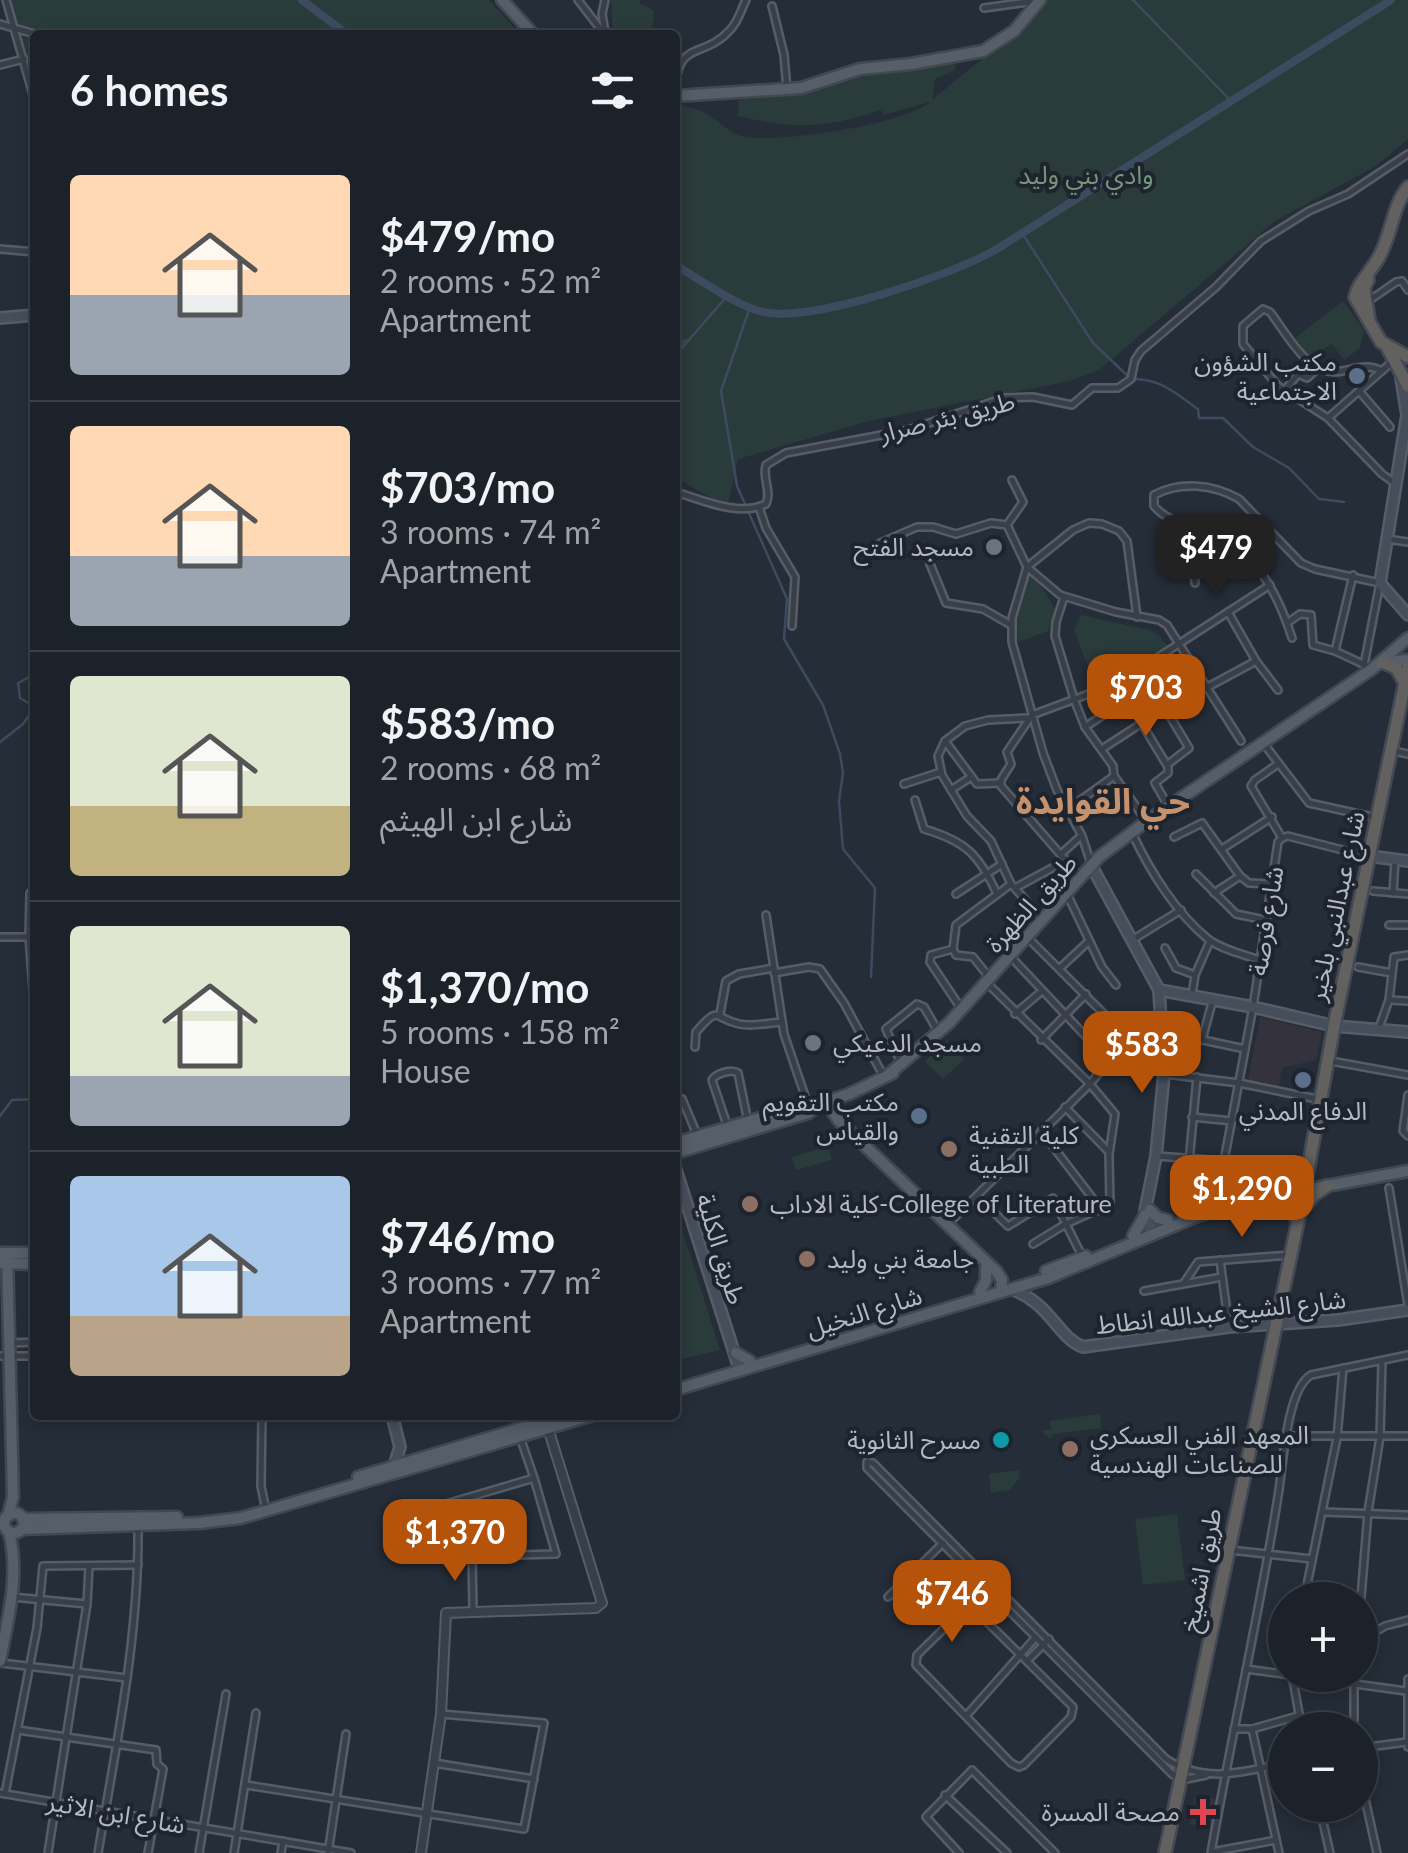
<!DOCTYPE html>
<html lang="en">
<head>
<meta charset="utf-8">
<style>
	body { margin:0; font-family:Lato,"Noto Sans Arabic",sans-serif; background:#292f36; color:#f1f3f6; height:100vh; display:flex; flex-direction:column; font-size:38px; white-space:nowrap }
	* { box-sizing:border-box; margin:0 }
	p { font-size:32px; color:#a0a4a8 }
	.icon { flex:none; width:55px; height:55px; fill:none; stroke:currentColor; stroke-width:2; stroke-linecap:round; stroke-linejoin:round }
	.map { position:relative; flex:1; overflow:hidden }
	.sheet { position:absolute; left:30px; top:30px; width:650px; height:1390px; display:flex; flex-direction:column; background:#1c222a; border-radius:10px; box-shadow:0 5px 15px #0003,0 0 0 2px #3a3f47 }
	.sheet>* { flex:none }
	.fabs { position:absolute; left:1268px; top:1582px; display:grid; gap:20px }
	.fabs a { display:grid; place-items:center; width:110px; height:110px; border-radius:50%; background:#1c222a; box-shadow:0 5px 15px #0003,0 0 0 2px #3a3f47; font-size:50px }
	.price { position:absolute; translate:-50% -85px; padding:0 22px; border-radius:20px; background:#b45309; color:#fff; font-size:32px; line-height:65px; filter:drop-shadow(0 2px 5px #0008) }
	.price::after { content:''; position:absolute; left:50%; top:60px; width:30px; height:22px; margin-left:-15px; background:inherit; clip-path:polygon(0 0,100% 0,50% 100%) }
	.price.active { background:#222; color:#fff }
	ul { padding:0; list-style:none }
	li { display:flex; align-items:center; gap:30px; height:250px; padding:0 40px }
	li+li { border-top:2px solid #3a3f47 }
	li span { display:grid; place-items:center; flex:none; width:280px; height:200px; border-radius:10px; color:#555 }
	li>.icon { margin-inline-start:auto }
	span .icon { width:120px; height:120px; fill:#fffc; stroke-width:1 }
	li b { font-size:42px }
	h2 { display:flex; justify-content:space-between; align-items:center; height:120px; padding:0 40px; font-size:42px }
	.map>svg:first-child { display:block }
</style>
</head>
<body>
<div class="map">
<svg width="1408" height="1853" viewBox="0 0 1408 1853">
	<rect width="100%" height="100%" fill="#252d38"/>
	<g fill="#34323d">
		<path d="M1260 1017 1322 1032 1316 1060 1282 1068 1279 1087 1248 1081Z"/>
		<path d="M1196 1794 1216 1799 1211 1828 1190 1824Z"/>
	</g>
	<g fill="#2a3b3b">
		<path d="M8 0H489L521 35 35 37 13 28Z"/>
		<path d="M611 0H640V4L654 10 652 32 613 35Z"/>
		<path d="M1037 0H1408V139L1376 166 1275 221 1099 370 1070 381 869 421 738 459 727 508 675 477V104C685 107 696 108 705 113 716 119 727 131 738 135 769 146 907 124 930 102L883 115 881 110C824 129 796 129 738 116L739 100 814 91 839 80 956 62 955 70 935 79 932 100 1005 40Z"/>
		<path d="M20 36 35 40V93Z"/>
		<path d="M1343 301 1364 330 1360 348 1344 360 1332 344 1310 358 1295 338Z"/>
		<path d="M1029 573 1038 581 1055 609 1048 631 1018 642 1016 610Z"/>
		<path d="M1081 615 1149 630 1158 634 1167 646 1130 670 1094 683 1074 629Z"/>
		<path d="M947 1040 964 1059 943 1079 925 1062Z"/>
		<path d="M828 1146 832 1160 796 1170 792 1157Z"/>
		<path d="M675 1229H682L720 1350 675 1361Z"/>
		<path d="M1100 1414 1101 1428 1051 1434V1439L1041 1431 1051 1429 1050 1421Z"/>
		<path d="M1019 1470 1020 1477 1010 1490 991 1493 989 1474Z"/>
		<path d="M1177 1514 1185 1580 1143 1585 1135 1519Z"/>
	</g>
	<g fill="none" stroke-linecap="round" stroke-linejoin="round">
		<g stroke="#3d4b5f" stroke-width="2.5">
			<path d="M1133 0 1231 101"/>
			<path d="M1022 233 1093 343 1131 379C1160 378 1175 393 1198 409L1199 418H1223L1253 447 1289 468 1319 499 1344 502"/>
			<path d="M750 307 721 391 737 486 787 599 784 639 823 705 840 754 843 773 839 801 843 849 875 888 871 977"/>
			<path d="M675 346 687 340"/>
			<path d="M675 356 728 295"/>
			<path d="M0 742 23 724 35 707 20 698 18 683 35 674"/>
			<path d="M0 1116 12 1100 35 1099"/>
		</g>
		<g stroke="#3d4b5f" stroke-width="8">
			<path d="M302 0 348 35"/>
			<path d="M675 265C700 279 736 306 763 312 813 323 952 275 997 249L1391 0"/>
		</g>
		<defs>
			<g id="minor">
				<path d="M6 0 35 102"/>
				<path d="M578 0 605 35"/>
				<path d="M605 0 602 14 605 32"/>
				<path d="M772 6 784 55 787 89"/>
				<path d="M984 8 1035 1"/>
				<path d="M0 24 38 35"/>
				<path d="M0 65 24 59"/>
				<path d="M675 94C677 37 702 61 730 30 738 22 741 10 746 0"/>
				<path d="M0 249 35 252"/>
				<path d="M1367 302 1396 282 1402 281 1408 290"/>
				<path d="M1393 361 1328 418 1382 474 1396 484"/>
				<path d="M1285 390 1298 374 1307 378 1317 369"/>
				<path d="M1360 392 1390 427"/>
				<path d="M1328 418 1278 386 1243 344V326L1263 309 1270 312C1288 335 1308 378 1342 371 1358 368 1368 364 1382 371"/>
				<path d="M675 492C704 500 737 517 766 504 772 491 762 479 766 465L786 453 908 430 1004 398 1033 397 1072 405 1092 388H1118L1131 379 1135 360 1141 351 1216 287 1261 241 1309 211 1348 194 1408 154"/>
				<path d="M759 507 766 528 795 577 792 626"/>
				<path d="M1007 525 1023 502 1012 480"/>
				<path d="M1387 539 1408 542"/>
				<path d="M880 543 917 527H933L956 534 991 523 1007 525 1027 567 1060 595 1116 612 1159 620 1167 625 1241 741"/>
				<path d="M930 564 946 603 983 609 1011 625"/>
				<path d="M1353 575 1335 651 1365 665"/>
				<path d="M1195 583 1194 572 1215 534"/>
				<path d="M1064 597 1056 622 1055 636 1074 699 1085 727 1113 766 1114 776 1145 819"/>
				<path d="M1228 612 1256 661"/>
				<path d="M1287 623 1300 614 1311 615 1313 645 1335 651"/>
				<path d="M1292 638C1276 587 1253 549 1202 528 1182 521 1169 523 1154 506V495C1180 481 1213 484 1239 499L1301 563 1315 569 1380 583 1364 665"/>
				<path d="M1116 681 1168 767V773L1155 783 1167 804"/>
				<path d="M1206 688 1256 661 1278 690"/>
				<path d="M1165 708 1204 683"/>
				<path d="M1027 718 988 720 965 726 945 741 938 756 942 775 967 816 991 841 1011 884 1041 917"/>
				<path d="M1085 727 1187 660"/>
				<path d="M945 741 977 784 1000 783"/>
				<path d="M1264 744 1309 803 1377 818"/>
				<path d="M1102 749 1165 708 1189 748 1167 765"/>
				<path d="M1394 751 1408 754"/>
				<path d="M1278 764 1255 780 1251 786 1282 838"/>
				<path d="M904 784 941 772"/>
				<path d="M951 790 971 777"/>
				<path d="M915 800 924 829C965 841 979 854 997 894"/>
				<path d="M1068 809 1114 776"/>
				<path d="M1133 835C1150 871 1176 913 1208 939 1221 949 1244 955 1260 960"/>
				<path d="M1174 837 1202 823 1240 876 1249 883 1272 884"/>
				<path d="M1282 838 1288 836 1366 856"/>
				<path d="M1222 849 1272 817"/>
				<path d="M1061 854 1081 836"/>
				<path d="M1091 864 1082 836 1057 790 1043 753 1012 642V618L1027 567 1073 530 1089 523 1102 524 1119 531 1127 541 1137 617"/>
				<path d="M1196 874 1236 914 1265 920"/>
				<path d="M1080 877 1001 786V780L1011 764 1007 752 1032 715 1094 692 1143 667 1270 585"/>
				<path d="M1015 888 1067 860"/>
				<path d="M35 889 30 893 29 937 35 1018"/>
				<path d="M1373 891 1408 894"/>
				<path d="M1214 893 1240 876"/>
				<path d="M1393 893 1395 860"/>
				<path d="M956 894 1002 864"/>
				<path d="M1067 894 1102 967 1116 985"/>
				<path d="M766 915 784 1034 807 1102"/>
				<path d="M1389 925H1408"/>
				<path d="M0 937H35"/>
				<path d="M1027 937 1127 1037"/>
				<path d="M1132 940 1181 910"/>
				<path d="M1165 948 1176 968 1195 975"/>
				<path d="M953 949 931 955 930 962 960 1007"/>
				<path d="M1010 956 1110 1062"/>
				<path d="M1358 967 1392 973"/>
				<path d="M1060 968 1089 941"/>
				<path d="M774 973 809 967 820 969 844 1003 884 1077"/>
				<path d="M989 977 973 957 956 955 953 949 956 925 1011 884"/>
				<path d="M988 984 1090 1084 1115 1114 1109 1154 1110 1204 1064 1225 1033 1244"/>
				<path d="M1192 995 1195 975 1210 941"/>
				<path d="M1389 1000 1408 1001"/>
				<path d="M720 1014 726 981 739 974 774 968"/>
				<path d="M1015 1014 1042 991"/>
				<path d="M1379 1028 1389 1000 1394 957 1408 955"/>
				<path d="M1041 1040 1086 994"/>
				<path d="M1202 1040 1213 999"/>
				<path d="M1091 1042 1107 1020"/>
				<path d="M695 1047 696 1032C720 1004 713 1018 739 1024 753 1027 769 1023 782 1022"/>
				<path d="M900 1061 886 1029 917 1004 924 1007 939 1033"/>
				<path d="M1331 1061 1408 1075"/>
				<path d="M1165 1074 1239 1083 1317 1099"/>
				<path d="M1408 1095 1403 1131 1408 1136"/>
				<path d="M682 1099 698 1137"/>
				<path d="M1065 1107 1108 1151"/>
				<path d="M1192 1117 1232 1121"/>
				<path d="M727 1125 712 1080C716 1073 732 1069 738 1073L748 1122"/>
				<path d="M1041 1131 1097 1204V1211"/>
				<path d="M1157 1156 1224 1161 1253 1007 1278 842 1282 838"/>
				<path d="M1389 1188 1408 1305"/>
				<path d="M977 1196 1008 1226 1053 1198 1082 1256"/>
				<path d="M1185 1204 1197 1077"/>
				<path d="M948 1224 1090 1084 1132 1032 1175 1034 1245 1049"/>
				<path d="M1220 1260 1229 1327"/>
				<path d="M1184 1283 1198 1262 1290 1255"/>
				<path d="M1144 1291 1222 1277"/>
				<path d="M11 1343 35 1342"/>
				<path d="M0 1356H35"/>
				<path d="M262 1415 261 1486 265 1506"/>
				<path d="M1287 1436H1408"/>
				<path d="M520 1437 534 1478 446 1504 443 1557 556 1554 534 1478"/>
				<path d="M1323 1512 1408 1515"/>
				<path d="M1230 1550 1312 1559"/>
				<path d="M472 1556 473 1611"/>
				<path d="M12 1597 87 1604 89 1566"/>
				<path d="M888 1597 943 1543"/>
				<path d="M1304 1600 1337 1438 1343 1368"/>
				<path d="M966 1607 974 1609 1073 1707 1071 1717 1024 1765 1019 1767 1011 1763 916 1665 917 1655Z"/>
				<path d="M1360 1610 1368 1512 1380 1437 1382 1361"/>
				<path d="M1360 1641 1385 1626 1408 1620"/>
				<path d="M1027 1661 1049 1639"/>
				<path d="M1 1663 127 1678"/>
				<path d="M1246 1669 1406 1691"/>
				<path d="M1292 1675 1302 1730"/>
				<path d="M1354 1675V1730"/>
				<path d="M1408 1679V1747"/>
				<path d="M966 1716 1036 1637"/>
				<path d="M1234 1729H1252L1298 1716"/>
				<path d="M1252 1729 1279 1853"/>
				<path d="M18 1730 156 1750 157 1764 163 1769 148 1853"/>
				<path d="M1360 1748 1407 1742"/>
				<path d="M434 1763 534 1779"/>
				<path d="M1206 1775 1182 1780 1172 1774 867 1468V1462L873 1463 1166 1759C1205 1784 1243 1772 1285 1763"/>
				<path d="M1360 1776 1377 1853"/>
				<path d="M246 1785 524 1829 544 1723 441 1714"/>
				<path d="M0 1793 351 1853"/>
				<path d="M5 1794 37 1628 43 1566 138 1565"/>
				<path d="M945 1795 1007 1853"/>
				<path d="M1319 1805 1330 1853"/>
				<path d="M1212 1852 1276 1840"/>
				<path d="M48 1853 87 1604"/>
				<path d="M98 1853C116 1746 139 1637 138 1528"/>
				<path d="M199 1853 226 1694"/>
				<path d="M234 1853 256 1713"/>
				<path d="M281 1853 283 1841"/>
				<path d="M328 1853 346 1734"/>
				<path d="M959 1853 926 1817 972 1770 1055 1853"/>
				<path d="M1211 1853C1232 1732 1260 1612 1279 1490 1283 1463 1287 1389 1311 1375L1408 1355"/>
			</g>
			<path id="tertiary" d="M421 1853 441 1714 446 1613 596 1608 602 1603 547 1425"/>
			<g id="secondary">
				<path d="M0 318 35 315"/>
				<path d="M1401 378 1407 415 1380 583 1408 615"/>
				<path d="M1369 856 1408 861"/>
				<path d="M1091 865 1159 990 1164 1074 1156 1156 1145 1211 1151 1234"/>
				<path d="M1159 990 1253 1007 1334 1026 1408 1032"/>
				<path d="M675 1167 740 1371"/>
				<path d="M1011 1289C1051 1303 1057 1337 1083 1347L1229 1327 1338 1320 1408 1310"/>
				<path d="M392 1415 400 1447 394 1466"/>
			</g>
			<g id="primary">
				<path d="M502 0 534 35"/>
				<path d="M675 96 801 88 860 69 911 64 983 51 1014 31 1040 0"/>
				<path d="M1383 662 1408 660"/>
				<path d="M888 1075 949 1023 1099 857 1147 821 1372 669 1408 638"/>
				<path d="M826 1102 839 1121 997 1272 1002 1280 1001 1292"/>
				<path d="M675 1143 808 1104H820L849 1094 893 1073"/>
				<path d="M675 1153 808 1113 820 1104"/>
				<path d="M1150 1210 1158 1218 1168 1220"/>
				<path d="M1133 1236 1145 1215"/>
				<path d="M0 1253H35"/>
				<path d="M7 1253 13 1497 8 1516"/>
				<path d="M0 1263 35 1264"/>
				<path d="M1046 1271 1086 1256"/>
				<path d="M980 1292 986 1280V1267"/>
				<path d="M736 1353 750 1361"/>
				<path d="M675 1390 1048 1278 1200 1215 1299 1191 1408 1171"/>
				<path d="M358 1477 565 1415"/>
				<circle cx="14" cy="1523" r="10"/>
				<path d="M23 1519 177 1517"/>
				<path d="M22 1529 199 1523 241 1518 593 1415"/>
				<path d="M0 1661C8 1618 20 1575 9 1532"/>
			</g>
			<g id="trunk">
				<path d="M1408 187C1392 207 1392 233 1380 255 1373 270 1358 282 1355 297L1381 342 1408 357"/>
				<path d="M1368 280 1364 288 1369 320"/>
				<path d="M1387 347 1408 386"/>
				<path d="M1382 662 1396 668 1405 683"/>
				<path d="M1283 1188 1304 1170"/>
				<path d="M1275 1197 1289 1202 1295 1217"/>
				<path d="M1302 1210 1314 1195 1327 1186"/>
				<path d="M1165 1853 1303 1197 1334 1026 1408 668"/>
			</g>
		</defs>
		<use href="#minor" stroke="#565d66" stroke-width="10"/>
		<use href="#tertiary" stroke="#565d66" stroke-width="12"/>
		<use href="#secondary" stroke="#565d66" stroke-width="14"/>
		<use href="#primary" stroke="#414851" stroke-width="15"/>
		<use href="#trunk" stroke="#434a53" stroke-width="16"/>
		<use href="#minor" stroke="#383f48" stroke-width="5"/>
		<use href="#tertiary" stroke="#383f48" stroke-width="8"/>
		<use href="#secondary" stroke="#474e5b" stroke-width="9"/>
		<use href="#primary" stroke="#565e68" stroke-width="10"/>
		<use href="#trunk" stroke="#62615f" stroke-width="11"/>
	</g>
	<g fill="#5c6f8a" stroke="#1d242d" stroke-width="4">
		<circle cx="1357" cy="376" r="10"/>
		<circle cx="1303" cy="1080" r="10"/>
		<circle cx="919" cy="1116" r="10"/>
	</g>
	<g fill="#6b7280" stroke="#1d242d" stroke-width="4">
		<circle cx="994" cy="547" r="10"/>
		<circle cx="813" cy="1043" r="10"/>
	</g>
	<g fill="#8d6e63" stroke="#1d242d" stroke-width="4">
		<circle cx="949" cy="1149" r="10"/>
		<circle cx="750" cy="1204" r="10"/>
		<circle cx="807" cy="1259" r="10"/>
		<circle cx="1070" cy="1449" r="10"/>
	</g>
	<circle fill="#0f9aa8" stroke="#1d242d" stroke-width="4" cx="1001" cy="1440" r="10"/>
	<path fill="#e0444e" stroke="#1d242d" stroke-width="4" d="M1198 1797h10v10h10v10h-10v10h-10v-10h-10v-10h10z"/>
	<g text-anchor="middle" stroke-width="8" stroke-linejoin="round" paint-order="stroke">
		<g font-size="25" fill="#75977d" stroke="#1d242d">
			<text x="1086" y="184">وادي بني وليد</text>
		</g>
		<g font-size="25" fill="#b3bac4" stroke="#1d242d" text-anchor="end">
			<text x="1337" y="371">مكتب الشؤون<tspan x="1337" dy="29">الاجتماعية</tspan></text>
			<text x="974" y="556">مسجد الفتح</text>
			<text x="833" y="1052" text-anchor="start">مسجد الدعيكي</text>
			<text x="899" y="1111">مكتب التقويم<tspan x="899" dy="29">والقياس</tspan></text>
			<text x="1303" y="1120" text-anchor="middle">الدفاع المدني</text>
			<text x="969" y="1144" text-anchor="start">كلية التقنية<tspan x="969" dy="29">الطبية</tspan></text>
			<text x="770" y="1213" text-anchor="start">كلية الاداب-College of Literature</text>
			<text x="827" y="1268" text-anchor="start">جامعة بني وليد</text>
			<text x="1090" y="1444" text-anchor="start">المعهد الفني العسكري<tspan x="1090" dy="29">للصناعات الهندسية</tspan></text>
			<text x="981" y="1449">مسرح الثانوية</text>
			<text x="1180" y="1821">مصحة المسرة</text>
		</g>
		<g font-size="25" fill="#b3bac4" stroke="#1d242d">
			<text transform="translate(947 417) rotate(-14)" y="9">طريق بئر صرار</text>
			<text transform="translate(1031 903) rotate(-48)" y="9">طريق الظهرة</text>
			<text transform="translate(1336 906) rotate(-78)" y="9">شارع عبدالنبي بلخير</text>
			<text transform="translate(1266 921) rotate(-81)" y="9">شارع فرصة</text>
			<text transform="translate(721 1249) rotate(73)" y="9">طريق الكلية</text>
			<text transform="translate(864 1312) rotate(-17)" y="9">شارع النخيل</text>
			<text transform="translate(1221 1312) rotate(-6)" y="9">شارع الشيخ عبدالله انطاط</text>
			<text transform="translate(1201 1570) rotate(-79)" y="9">طريق اشميخ</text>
			<text transform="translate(116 1813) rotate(10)" y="9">شارع ابن الاثير</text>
		</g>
		<g font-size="35" font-weight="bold" fill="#c6926d" stroke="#1d242d">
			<text x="1103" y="814">حي القوايدة</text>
		</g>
	</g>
</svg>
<div class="fabs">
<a>+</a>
<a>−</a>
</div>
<b class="price active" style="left:1216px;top:599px">$479</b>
<b class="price" style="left:1146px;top:739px">$703</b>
<b class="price" style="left:1142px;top:1096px">$583</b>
<b class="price" style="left:1242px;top:1240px">$1,290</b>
<b class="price" style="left:455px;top:1584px">$1,370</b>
<b class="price" style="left:952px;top:1645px">$746</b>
<section class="sheet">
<h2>6 homes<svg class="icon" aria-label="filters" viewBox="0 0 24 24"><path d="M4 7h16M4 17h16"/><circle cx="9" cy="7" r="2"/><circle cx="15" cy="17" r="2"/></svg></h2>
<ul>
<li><span style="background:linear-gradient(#ffd9b3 60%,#9aa5b1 0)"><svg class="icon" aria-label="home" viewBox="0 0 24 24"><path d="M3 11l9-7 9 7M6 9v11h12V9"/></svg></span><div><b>$479/mo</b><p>2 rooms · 52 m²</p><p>Apartment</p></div></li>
<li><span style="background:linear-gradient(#ffd9b3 65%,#9aa5b1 0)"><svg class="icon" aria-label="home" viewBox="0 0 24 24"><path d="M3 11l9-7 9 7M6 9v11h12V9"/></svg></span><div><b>$703/mo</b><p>3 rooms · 74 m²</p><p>Apartment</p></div></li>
<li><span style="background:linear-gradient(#dfe7d0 65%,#c2b280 0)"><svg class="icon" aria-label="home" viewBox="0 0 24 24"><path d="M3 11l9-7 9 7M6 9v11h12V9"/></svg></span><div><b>$583/mo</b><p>2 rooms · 68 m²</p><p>شارع ابن الهيثم</p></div></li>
<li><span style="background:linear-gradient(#dfe7d0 75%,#9aa5b1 0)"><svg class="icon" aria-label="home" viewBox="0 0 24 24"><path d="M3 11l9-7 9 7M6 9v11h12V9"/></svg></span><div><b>$1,370/mo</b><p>5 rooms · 158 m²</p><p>House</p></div></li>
<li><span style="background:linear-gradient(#a9c7e8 70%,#b9a48a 0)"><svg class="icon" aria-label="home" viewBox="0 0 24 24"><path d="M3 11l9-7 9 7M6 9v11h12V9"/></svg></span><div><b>$746/mo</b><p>3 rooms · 77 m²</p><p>Apartment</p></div></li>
</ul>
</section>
</div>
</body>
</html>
